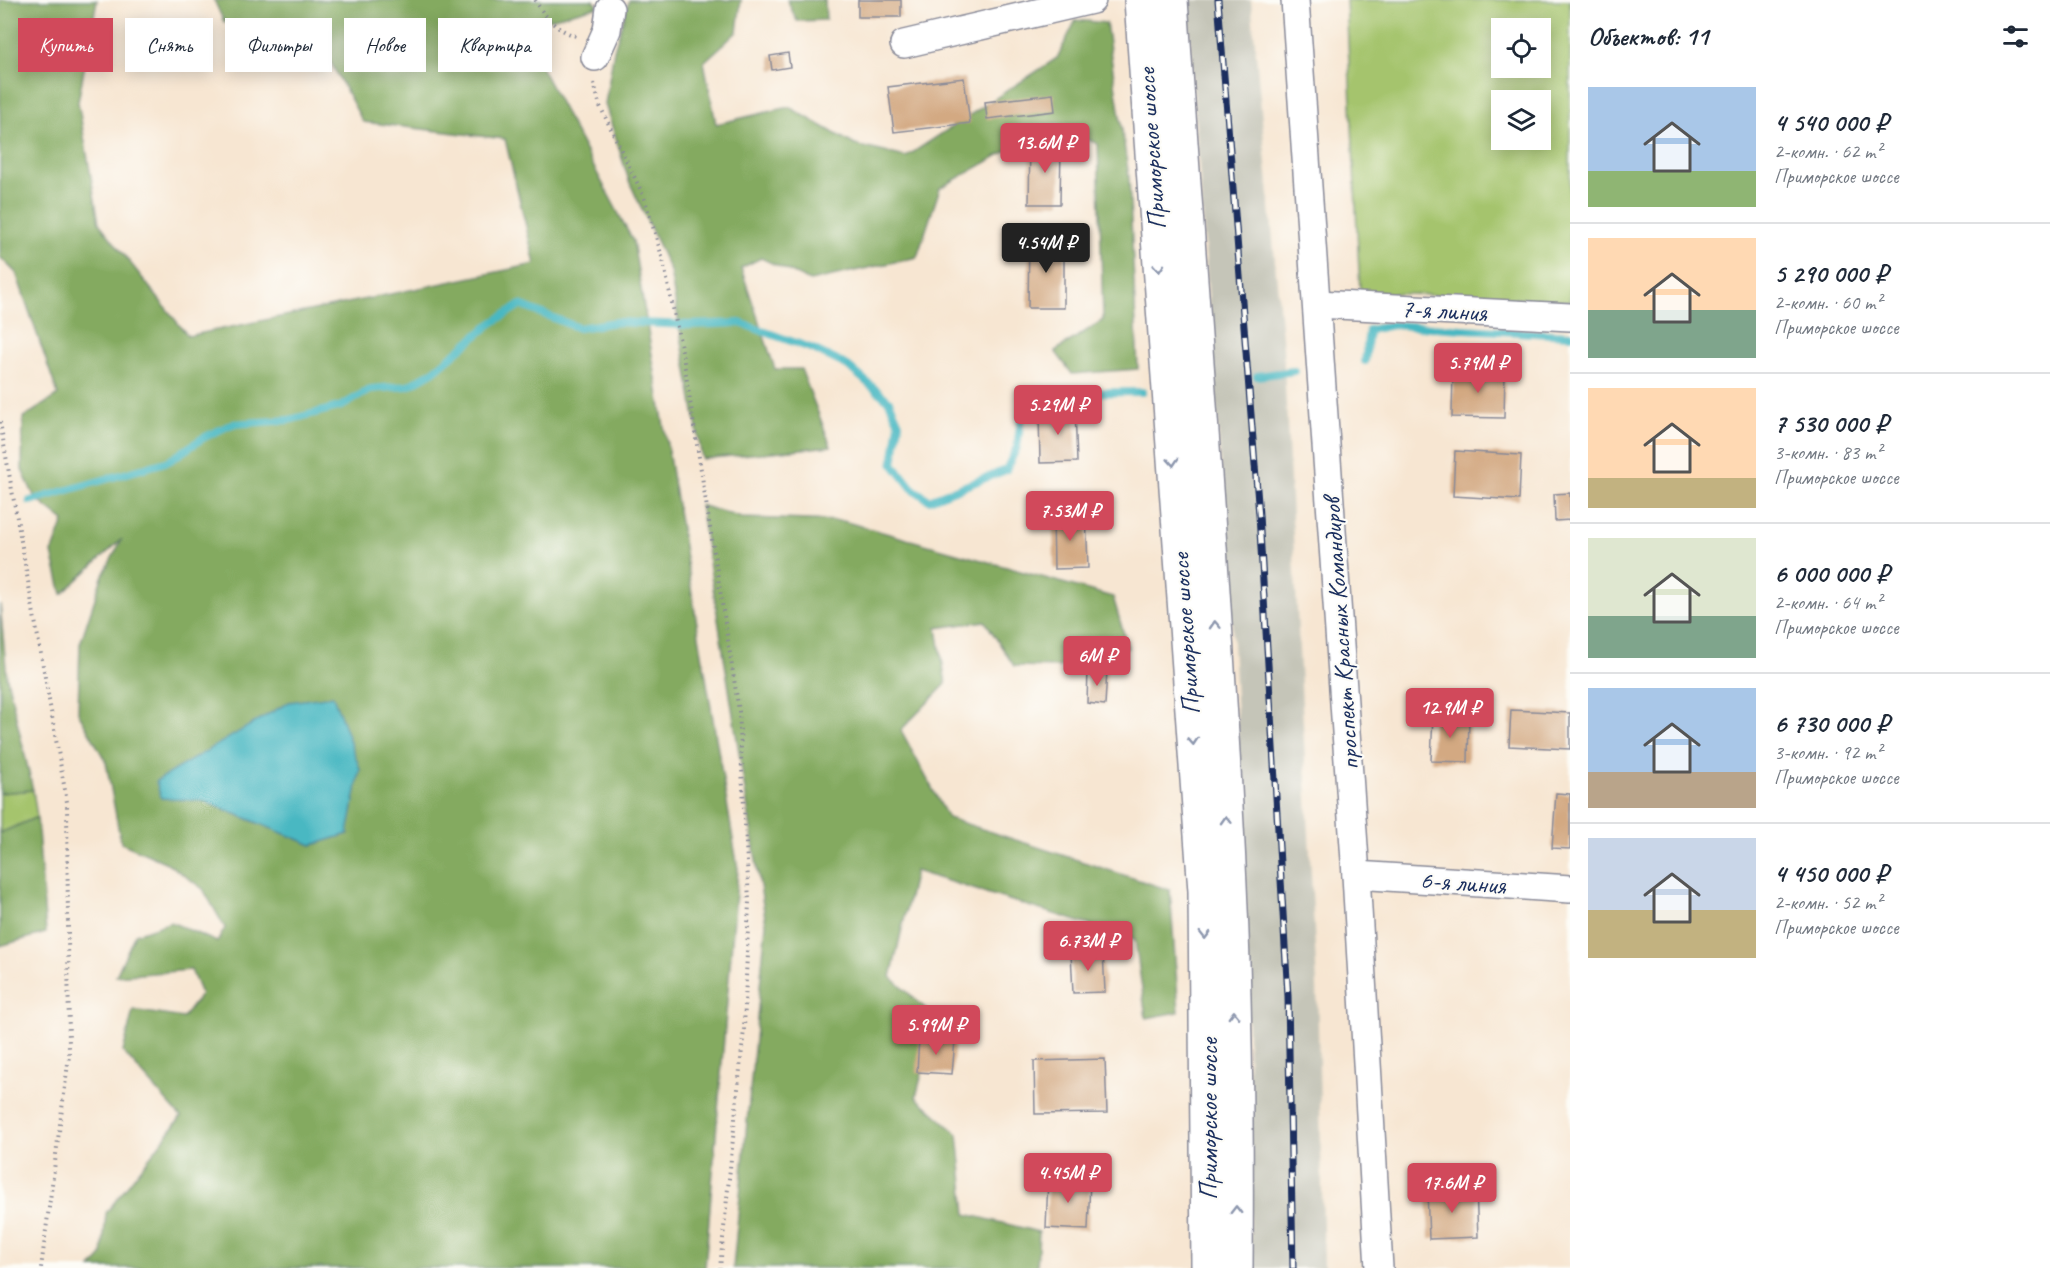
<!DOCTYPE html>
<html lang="ru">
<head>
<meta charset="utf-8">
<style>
	body { margin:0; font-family:Caveat,sans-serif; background:#f6f6f7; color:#1f2937; height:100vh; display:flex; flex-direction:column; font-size:22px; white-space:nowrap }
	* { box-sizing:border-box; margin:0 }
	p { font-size:20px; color:#747a83 }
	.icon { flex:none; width:33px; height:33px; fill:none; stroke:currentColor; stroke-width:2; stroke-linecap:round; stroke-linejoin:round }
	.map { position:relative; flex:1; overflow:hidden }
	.side { display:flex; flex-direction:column; background:#fff; width:480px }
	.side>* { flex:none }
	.banner { position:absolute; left:18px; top:18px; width:570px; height:54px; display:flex; gap:12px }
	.buttons { position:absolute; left:1491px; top:18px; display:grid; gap:12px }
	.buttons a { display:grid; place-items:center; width:60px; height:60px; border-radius:0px; background:#fff; box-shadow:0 3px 15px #0003; font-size:30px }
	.price { position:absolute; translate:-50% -51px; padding:0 14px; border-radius:6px; background:#d1495b; color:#fff; font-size:20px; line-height:39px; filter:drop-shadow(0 2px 3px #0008) }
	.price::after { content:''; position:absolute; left:50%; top:36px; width:18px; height:14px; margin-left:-9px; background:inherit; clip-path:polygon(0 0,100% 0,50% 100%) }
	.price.on { background:#222; color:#fff }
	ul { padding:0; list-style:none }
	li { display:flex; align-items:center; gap:18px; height:150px; padding:0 18px }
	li+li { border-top:2px solid #e0e1e3 }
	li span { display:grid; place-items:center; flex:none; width:168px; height:120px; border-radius:0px; color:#555 }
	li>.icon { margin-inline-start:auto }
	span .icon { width:72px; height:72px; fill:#fffc; stroke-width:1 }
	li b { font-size:26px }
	h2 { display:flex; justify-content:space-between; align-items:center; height:72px; padding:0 18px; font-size:26px }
	.tag { padding:0 21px; border-radius:0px; background:#fff; box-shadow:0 3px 15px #0003; font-size:21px; line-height:54px }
	.tag.on { background:#d1495b; color:#fff }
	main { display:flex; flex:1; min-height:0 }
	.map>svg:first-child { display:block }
</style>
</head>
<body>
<main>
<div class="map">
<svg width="1570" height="1268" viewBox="0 0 1570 1268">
	<rect width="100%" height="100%" fill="#fdfcf7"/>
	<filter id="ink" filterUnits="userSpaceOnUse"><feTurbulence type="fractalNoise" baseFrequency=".0167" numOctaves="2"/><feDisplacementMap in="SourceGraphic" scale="12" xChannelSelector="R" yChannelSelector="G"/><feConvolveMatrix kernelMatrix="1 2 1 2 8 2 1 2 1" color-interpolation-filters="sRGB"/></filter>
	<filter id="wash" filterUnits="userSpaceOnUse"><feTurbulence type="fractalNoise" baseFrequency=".008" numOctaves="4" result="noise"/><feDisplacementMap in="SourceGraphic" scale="24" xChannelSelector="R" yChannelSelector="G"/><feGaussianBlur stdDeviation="1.35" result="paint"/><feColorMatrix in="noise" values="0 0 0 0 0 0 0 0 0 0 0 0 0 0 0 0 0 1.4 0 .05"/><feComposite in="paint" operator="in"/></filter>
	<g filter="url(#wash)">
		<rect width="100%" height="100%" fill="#f7e6d2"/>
		<path fill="#c5c5b8" d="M1187 0H1251L1283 348 1317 986 1324 1268H1251L1246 887 1231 605Z"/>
		<g fill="#a5c46d" stroke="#607a66" stroke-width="1.5" fill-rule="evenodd">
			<path d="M1346 0H1570V301L1360 292ZM1502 28H1540V68H1502ZM1502 100H1540V140H1502Z"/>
			<path d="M33 790 37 817 0 833V793Z"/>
		</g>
		<g fill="#84aa60" stroke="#506c5f" stroke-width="1.5" fill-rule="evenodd">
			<path d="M0 0H97L78 102 99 223 188 336 535 264 505 139 363 122 311 26 224 22 214 0H593L599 6 520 27 633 241 738 869 705 1268H91L102 1256 106 1213 181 1117 123 1052 133 1010 183 1018 201 994 191 970 116 976 135 934 171 922 217 942 225 928 203 889 167 863 121 843 106 762 78 712 80 644 102 577 122 539 62 594 52 553 64 521 35 498 22 470 23 418 58 395 16 273 0 257ZM204 801 348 834 312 845Z"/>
			<path d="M629 0H741L737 32 704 62 716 124 789 107 855 145 906 157 1057 58 1076 20 1106 23 1129 177 1138 369 1072 374 1055 351 1103 320 1098 144 1055 124 940 188 917 257 810 281 761 258 741 268 775 369H801L831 446 702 459 670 271 629 181 605 104 614 50Z"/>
			<path d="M787 0H825L826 20 797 21Z"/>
			<path d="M700 505 742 518 843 521 1113 597 1128 648 1058 667 1014 666 985 621 937 628 946 684 901 730 948 818 1170 890 1179 1012 1146 1018 1135 939 915 871 891 977 936 1018 916 1097 958 1134 966 1214 1039 1232 1037 1268H733L766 924Z"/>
			<path d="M0 604 7 678 33 790 0 793Z"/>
			<path d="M37 817 46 933 0 946V833Z"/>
		</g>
		<path fill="#49b8c2" stroke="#327490" stroke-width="1.5" d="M333 696 360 769 348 834 312 845 204 801 161 798 156 781 289 702Z"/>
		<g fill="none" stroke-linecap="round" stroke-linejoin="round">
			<g stroke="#49b8c2" stroke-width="8">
				<path d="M1365 361 1369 330 1393 325 1570 335"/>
				<path d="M1257 376 1294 371"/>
				<path d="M30 501 169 461 203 438 232 424 289 420 342 406 371 389 408 386 434 371 489 325 520 305 579 328 616 322 689 325 740 323 813 349 848 366 889 401 899 423 893 464 912 488 929 500 1006 470 1017 447 1023 406 1042 393 1142 392"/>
			</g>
		</g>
		<g id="blocks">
			<g fill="#d3a982">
				<rect x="858" y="0" width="43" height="17"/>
				<path d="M788 53 790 67 772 70 770 56Z"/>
				<path d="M964 78 970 123 894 132 888 87Z"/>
				<path d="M1053 94 1055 111 987 119 985 102Z"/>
				<path d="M1030 143 1061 144 1060 204H1029Z"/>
				<path d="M1029 239H1064V308H1028Z"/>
				<path d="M1453 370 1505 371 1504 418 1452 417Z"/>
				<path d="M1075 409 1077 462 1040 463 1039 410Z"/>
				<path d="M1455 451 1521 455 1519 500 1453 496Z"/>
				<path d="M1570 493V520L1555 521 1554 494Z"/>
				<path d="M1086 514 1088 568 1054 569 1053 515Z"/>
				<path d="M1088 669 1107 670 1105 705 1087 703Z"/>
				<path d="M1511 710 1570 713V749L1509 746Z"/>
				<path d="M1433 715 1469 716 1468 762 1431 761Z"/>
				<path d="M1556 793 1570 794V849L1552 848Z"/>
				<path d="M1103 951 1105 992 1073 993 1071 953Z"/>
				<path d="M919 1037 955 1040 952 1074 917 1072Z"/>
				<path d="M1105 1059 1107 1113 1035 1114 1034 1061Z"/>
				<path d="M1048 1179 1090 1180 1088 1230 1046 1228Z"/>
				<path d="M1476 1189 1478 1237 1429 1239 1427 1191Z"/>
			</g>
		</g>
	</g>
	<g filter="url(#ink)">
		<use href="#blocks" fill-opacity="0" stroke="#898a98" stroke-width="1.5"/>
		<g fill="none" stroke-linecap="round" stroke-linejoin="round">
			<defs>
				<g id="minor">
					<path d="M1295 0 1356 875 1379 1268"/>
					<path d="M904 44 1092 0"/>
					<path d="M595 57 607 30 610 9"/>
					<path d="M1317 304 1570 317"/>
					<path d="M1356 875 1570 889"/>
				</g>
				<g id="highway">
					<path d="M1141 0 1205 891 1208 1268"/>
					<path d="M1171 0C1191 295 1216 590 1230 885 1236 1013 1237 1140 1236 1268"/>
				</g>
			</defs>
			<use href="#minor" stroke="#898a98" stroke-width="30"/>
			<use href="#highway" stroke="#898a98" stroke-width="36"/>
			<g stroke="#898a98" stroke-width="4" stroke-dasharray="1.5 4.5" stroke-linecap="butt">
				<path d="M535 0C546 18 556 30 576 36"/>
				<path d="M594 83 600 106 644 197 663 260 683 356 739 711 749 901 744 1029 720 1268"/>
				<path d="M0 422 67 802 69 1056 41 1268"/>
			</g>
			<use href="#minor" stroke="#fff" stroke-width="27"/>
			<use href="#highway" stroke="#fff" stroke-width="33"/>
			<defs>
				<path id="rail" d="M1218 0 1259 515 1288 996 1293 1268"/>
			</defs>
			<use href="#rail" stroke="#1b2f5e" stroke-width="7"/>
			<use href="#rail" stroke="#fdfcf7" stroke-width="4.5" stroke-dasharray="14" stroke-linecap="butt"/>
		</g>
		<defs><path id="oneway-chevron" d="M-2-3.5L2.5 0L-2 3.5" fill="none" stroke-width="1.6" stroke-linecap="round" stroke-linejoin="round" transform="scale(1.5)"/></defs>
		<g stroke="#8d97ae">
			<use href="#oneway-chevron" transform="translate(1159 268) rotate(86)"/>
			<use href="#oneway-chevron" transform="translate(1173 462) rotate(86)"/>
			<use href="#oneway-chevron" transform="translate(1215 625) rotate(-93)"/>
			<use href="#oneway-chevron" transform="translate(1193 741) rotate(86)"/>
			<use href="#oneway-chevron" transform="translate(1226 820) rotate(-93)"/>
			<use href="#oneway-chevron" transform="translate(1205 935) rotate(89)"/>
			<use href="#oneway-chevron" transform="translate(1234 1015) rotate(-91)"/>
			<use href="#oneway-chevron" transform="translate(1236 1210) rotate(-90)"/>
		</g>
	</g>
	<g text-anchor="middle" stroke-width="4.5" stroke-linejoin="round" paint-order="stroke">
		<g font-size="26" fill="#1b2f5e" stroke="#fdfcf7">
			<text transform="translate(1151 149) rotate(-94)" y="9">Приморское шоссе</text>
			<text transform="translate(1444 310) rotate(3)" y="9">7-я линия</text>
			<text transform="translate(1185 634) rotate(-94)" y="9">Приморское шоссе</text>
			<text transform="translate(1340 634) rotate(-94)" y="9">проспект Красных Командиров</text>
			<text transform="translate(1463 882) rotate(4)" y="9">6-я линия</text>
			<text transform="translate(1208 1119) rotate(-90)" y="9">Приморское шоссе</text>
		</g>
	</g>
</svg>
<div class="buttons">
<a><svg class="icon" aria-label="locate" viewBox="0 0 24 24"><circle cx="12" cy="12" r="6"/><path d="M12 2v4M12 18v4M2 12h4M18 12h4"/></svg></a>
<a><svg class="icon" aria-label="layers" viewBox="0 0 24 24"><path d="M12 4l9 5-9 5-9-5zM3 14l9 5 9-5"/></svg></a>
</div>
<b class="price" style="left:1045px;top:174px">13.6M ₽</b>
<b class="price on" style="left:1046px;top:274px">4.54M ₽</b>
<b class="price" style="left:1478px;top:394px">5.79M ₽</b>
<b class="price" style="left:1058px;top:436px">5.29M ₽</b>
<b class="price" style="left:1070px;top:542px">7.53M ₽</b>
<b class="price" style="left:1097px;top:687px">6M ₽</b>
<b class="price" style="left:1450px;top:739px">12.9M ₽</b>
<b class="price" style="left:1088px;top:972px">6.73M ₽</b>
<b class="price" style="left:936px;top:1056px">5.99M ₽</b>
<b class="price" style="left:1068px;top:1204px">4.45M ₽</b>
<b class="price" style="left:1452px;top:1214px">17.6M ₽</b>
<div class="banner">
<a class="tag on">Купить</a>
<a class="tag">Снять</a>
<a class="tag">Фильтры</a>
<a class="tag">Новое</a>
<a class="tag">Квартира</a>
</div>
</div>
<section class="side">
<h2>Объектов: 11<svg class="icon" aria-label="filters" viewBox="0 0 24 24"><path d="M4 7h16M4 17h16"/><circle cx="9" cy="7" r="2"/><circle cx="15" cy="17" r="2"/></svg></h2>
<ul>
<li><span style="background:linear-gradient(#a9c7e8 70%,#8fb573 0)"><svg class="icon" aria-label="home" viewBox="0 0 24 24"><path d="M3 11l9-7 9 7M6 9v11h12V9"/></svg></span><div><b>4 540 000 ₽</b><p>2-комн. · 62 m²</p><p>Приморское шоссе</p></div></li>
<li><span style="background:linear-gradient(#ffd9b3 60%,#7fa58c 0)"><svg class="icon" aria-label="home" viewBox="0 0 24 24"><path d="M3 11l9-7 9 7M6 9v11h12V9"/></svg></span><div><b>5 290 000 ₽</b><p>2-комн. · 60 m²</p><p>Приморское шоссе</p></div></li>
<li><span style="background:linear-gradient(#ffd9b3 75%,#c2b280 0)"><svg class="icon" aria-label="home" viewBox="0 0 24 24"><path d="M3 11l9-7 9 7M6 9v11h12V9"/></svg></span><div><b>7 530 000 ₽</b><p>3-комн. · 83 m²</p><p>Приморское шоссе</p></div></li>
<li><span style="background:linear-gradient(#dfe7d0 65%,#7fa58c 0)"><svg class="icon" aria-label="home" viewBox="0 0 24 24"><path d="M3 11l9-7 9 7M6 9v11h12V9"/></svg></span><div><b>6 000 000 ₽</b><p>2-комн. · 64 m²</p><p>Приморское шоссе</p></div></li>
<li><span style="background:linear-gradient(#a9c7e8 70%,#b9a48a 0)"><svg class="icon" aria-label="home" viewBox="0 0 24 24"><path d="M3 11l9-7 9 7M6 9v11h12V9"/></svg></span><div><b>6 730 000 ₽</b><p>3-комн. · 92 m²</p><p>Приморское шоссе</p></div></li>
<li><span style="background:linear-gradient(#c9d6e8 60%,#c2b280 0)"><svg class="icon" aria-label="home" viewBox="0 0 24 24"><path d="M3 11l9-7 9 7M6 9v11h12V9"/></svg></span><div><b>4 450 000 ₽</b><p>2-комн. · 52 m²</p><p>Приморское шоссе</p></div></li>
</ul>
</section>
</main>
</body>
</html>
